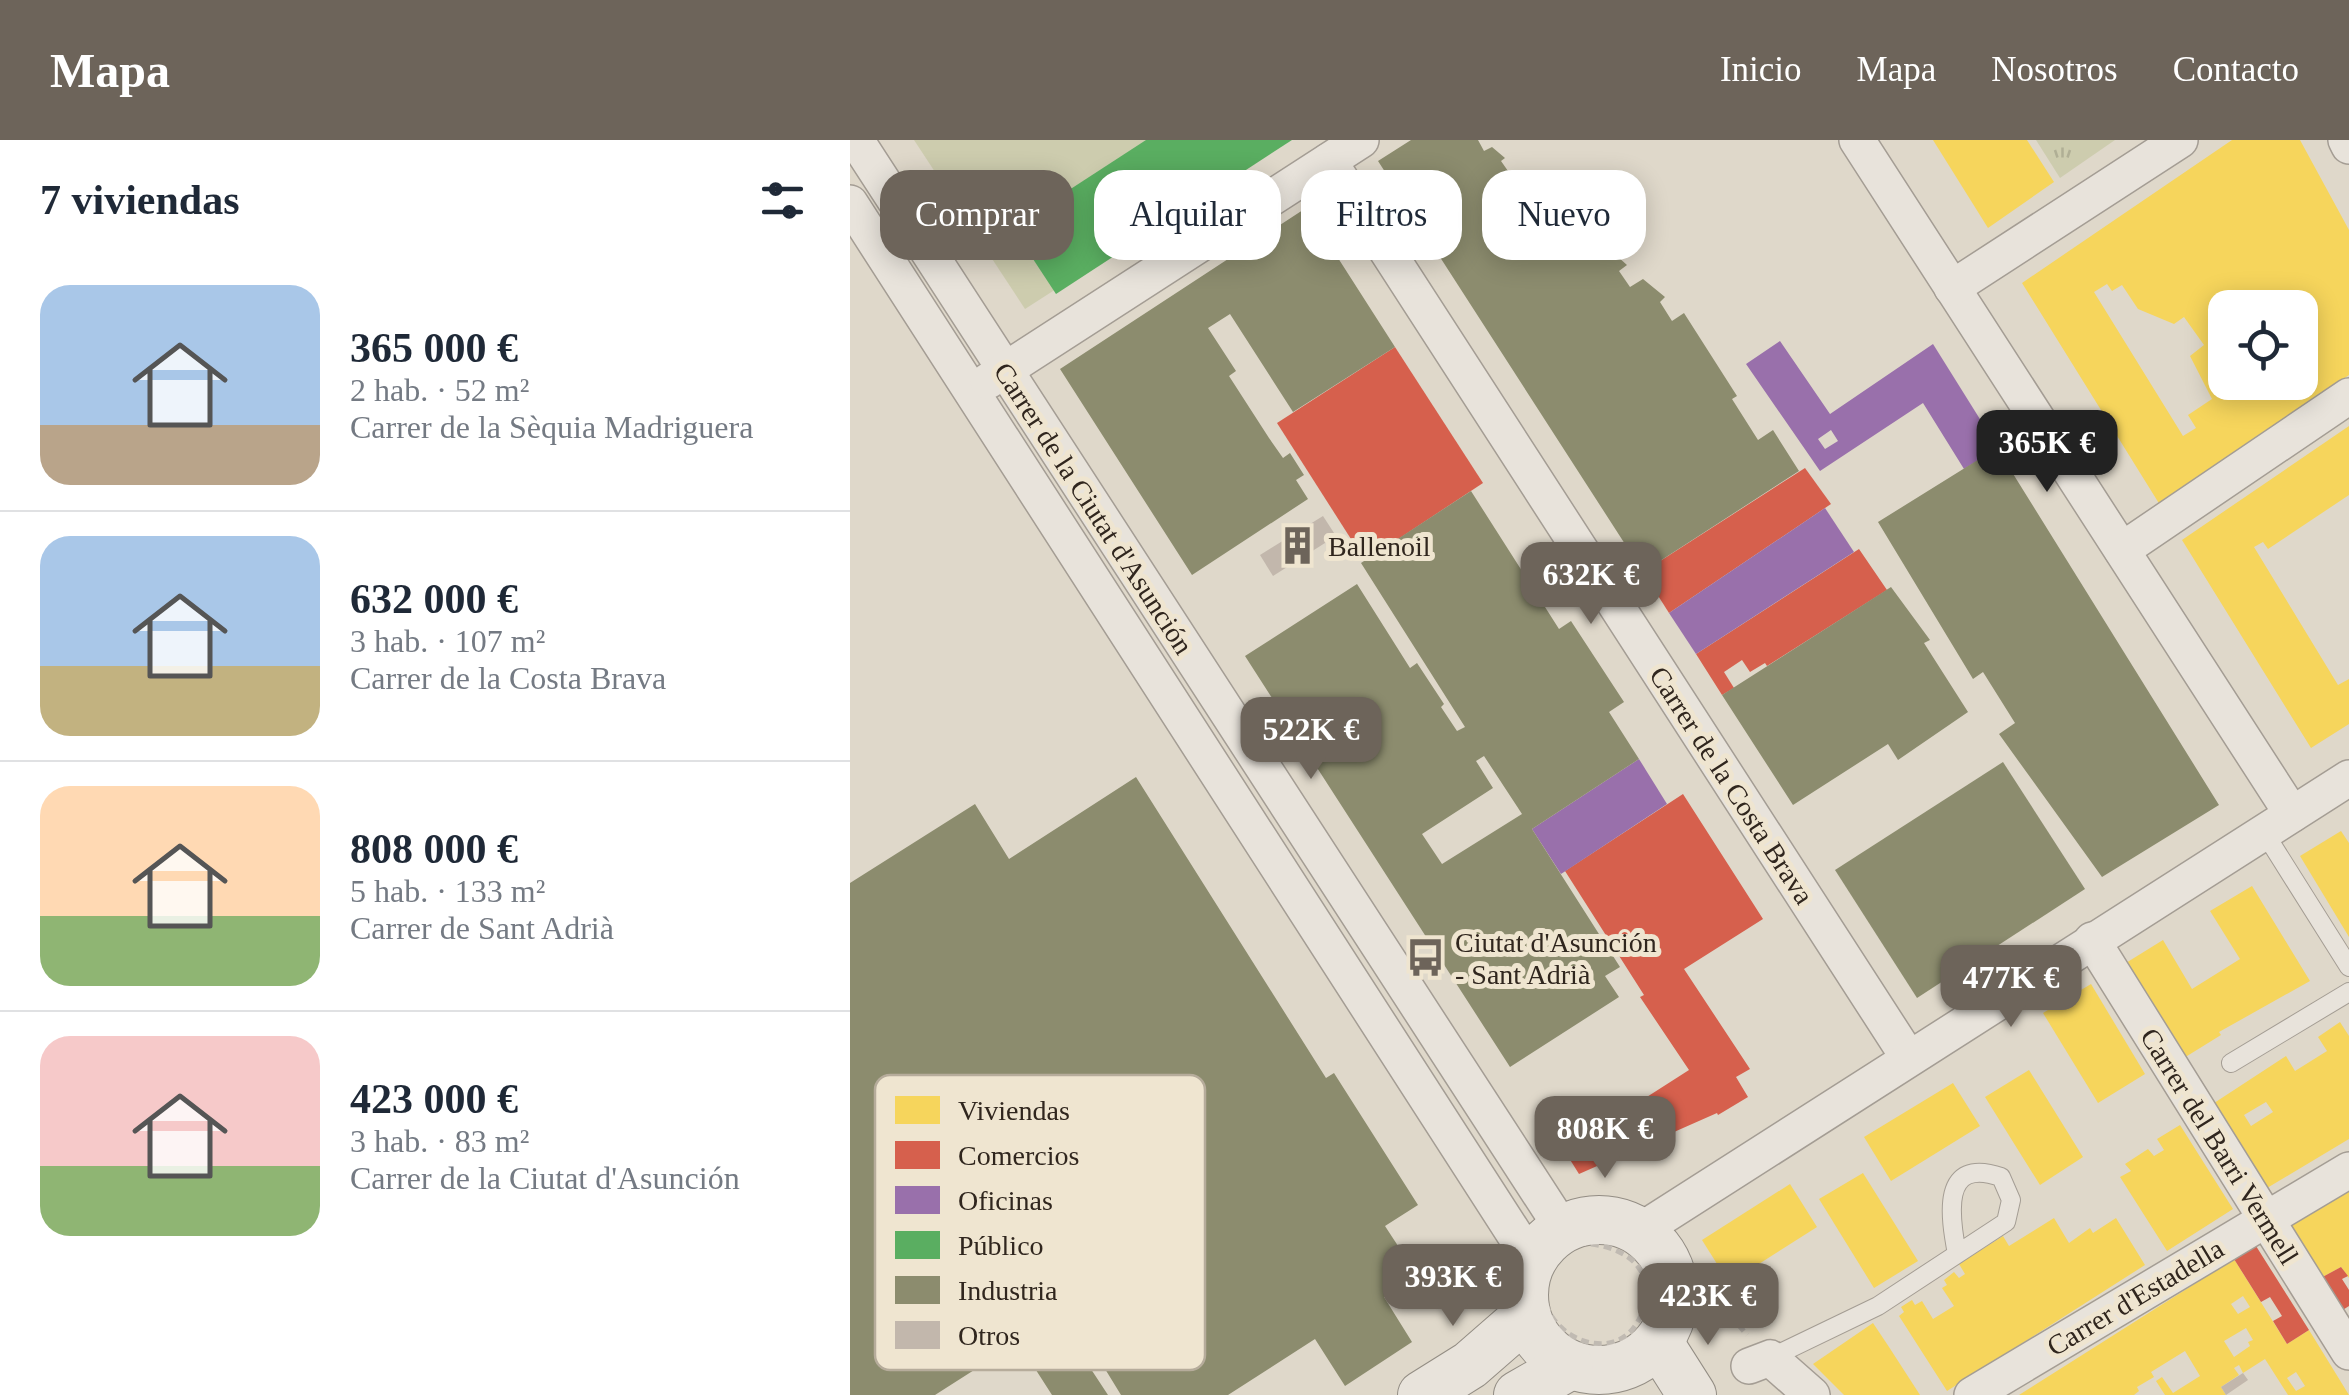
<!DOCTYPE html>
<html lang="es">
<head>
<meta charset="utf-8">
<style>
	body { margin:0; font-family:Georgia,serif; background:#f2f2f3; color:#1f2937; height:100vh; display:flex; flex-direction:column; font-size:38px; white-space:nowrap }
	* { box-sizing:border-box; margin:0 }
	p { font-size:32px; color:#747a83 }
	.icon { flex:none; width:55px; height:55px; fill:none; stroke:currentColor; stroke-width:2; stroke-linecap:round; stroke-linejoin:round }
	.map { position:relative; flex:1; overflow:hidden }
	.panel { display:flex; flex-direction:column; background:#fff; width:850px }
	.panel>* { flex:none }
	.hud { position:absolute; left:30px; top:30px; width:950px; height:90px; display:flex; gap:20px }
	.fabs { position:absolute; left:1358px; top:150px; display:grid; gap:20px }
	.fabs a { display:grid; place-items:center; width:110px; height:110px; border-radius:20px; background:#fff; box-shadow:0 5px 25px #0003; font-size:50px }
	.price { position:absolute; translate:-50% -85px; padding:0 22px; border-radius:20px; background:#6d645a; color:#fff; font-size:32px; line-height:65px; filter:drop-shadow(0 2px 5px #0008) }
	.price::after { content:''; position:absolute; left:50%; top:60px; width:30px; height:22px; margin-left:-15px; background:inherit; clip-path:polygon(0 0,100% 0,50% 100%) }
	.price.selected { background:#222; color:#fff }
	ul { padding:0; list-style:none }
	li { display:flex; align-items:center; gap:30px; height:250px; padding:0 40px }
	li+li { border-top:2px solid #e0e1e3 }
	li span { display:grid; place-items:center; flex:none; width:280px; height:200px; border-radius:30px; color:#555 }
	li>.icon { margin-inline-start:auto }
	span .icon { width:120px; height:120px; fill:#fffc; stroke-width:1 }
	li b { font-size:42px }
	h2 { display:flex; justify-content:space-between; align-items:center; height:120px; padding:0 40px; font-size:42px }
	.tag { padding:0 35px; border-radius:30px; background:#fff; box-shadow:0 5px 25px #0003; font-size:35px; line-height:90px }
	.tag.selected { background:#6d645a; color:#fff }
	header { display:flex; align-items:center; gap:60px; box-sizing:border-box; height:140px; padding:0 50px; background:#6d645a; color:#fff }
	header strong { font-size:48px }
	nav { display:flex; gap:55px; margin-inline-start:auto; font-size:35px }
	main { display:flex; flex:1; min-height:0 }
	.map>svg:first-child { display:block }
</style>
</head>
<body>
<header>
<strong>Mapa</strong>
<nav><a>Inicio</a><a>Mapa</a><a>Nosotros</a><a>Contacto</a></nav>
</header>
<main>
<section class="panel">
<h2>7 viviendas<svg class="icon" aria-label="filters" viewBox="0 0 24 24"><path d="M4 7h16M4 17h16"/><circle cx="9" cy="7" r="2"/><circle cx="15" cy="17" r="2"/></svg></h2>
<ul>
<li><span style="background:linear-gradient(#a9c7e8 70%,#b9a48a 0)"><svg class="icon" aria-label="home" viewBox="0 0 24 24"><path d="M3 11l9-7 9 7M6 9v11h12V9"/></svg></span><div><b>365 000 €</b><p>2 hab. · 52 m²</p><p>Carrer de la Sèquia Madriguera</p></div></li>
<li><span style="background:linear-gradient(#a9c7e8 65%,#c2b280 0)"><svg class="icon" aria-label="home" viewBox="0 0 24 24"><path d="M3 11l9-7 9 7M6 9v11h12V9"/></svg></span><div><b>632 000 €</b><p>3 hab. · 107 m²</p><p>Carrer de la Costa Brava</p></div></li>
<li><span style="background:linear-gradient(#ffd9b3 65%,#8fb573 0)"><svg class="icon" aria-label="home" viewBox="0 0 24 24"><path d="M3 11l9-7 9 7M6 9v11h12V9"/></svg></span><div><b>808 000 €</b><p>5 hab. · 133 m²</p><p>Carrer de Sant Adrià</p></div></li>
<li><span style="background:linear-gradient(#f6c9c9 65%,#8fb573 0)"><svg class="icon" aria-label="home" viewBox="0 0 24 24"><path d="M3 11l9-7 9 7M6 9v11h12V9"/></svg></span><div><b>423 000 €</b><p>3 hab. · 83 m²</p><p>Carrer de la Ciutat d'Asunción</p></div></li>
</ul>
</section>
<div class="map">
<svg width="1499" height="1255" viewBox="0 0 1499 1255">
	<defs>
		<pattern id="grass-tufts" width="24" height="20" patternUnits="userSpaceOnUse" patternTransform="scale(2.5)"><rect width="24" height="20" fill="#cdccae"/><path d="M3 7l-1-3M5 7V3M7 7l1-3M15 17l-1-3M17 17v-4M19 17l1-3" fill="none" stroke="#b0af95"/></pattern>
	</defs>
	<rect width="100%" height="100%" fill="#dfd8ca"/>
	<path fill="url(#grass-tufts)" d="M1186 0H1265L1210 38Z"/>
	<path fill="#cdccae" d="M64 0H438L175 169Z"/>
	<g fill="#f6d55c" fill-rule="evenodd">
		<path d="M1083 0H1177L1204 42 1138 88Z"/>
		<path d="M1382 0H1450L1499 90V235L1310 365 1172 143ZM1257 144 1262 151 1272 145 1288 169 1324 184 1334 177 1354 205 1340 216 1362 259 1338 275 1346 288 1333 296 1244 152ZM1375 168H1450V242H1375Z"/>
		<path d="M1499 286V355L1418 409 1413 402 1404 407 1488 545 1499 539V584L1461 608 1332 400Z"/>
		<path d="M1491 691 1499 703V797L1450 716Z"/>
		<path d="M1402 746 1460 841 1369 892 1371 895 1329 921 1271 826 1313 800 1342 849 1390 819 1360 771Z"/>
		<path d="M1241 844 1295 934 1248 963 1193 873Z"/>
		<path d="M1490 882 1499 896V999L1412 1051 1358 967 1436 916 1445 931 1477 911 1468 897ZM1416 962 1423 972 1401 986 1394 975Z"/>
		<path d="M1179 930 1233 1017 1190 1045 1135 957Z"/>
		<path d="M1103 943 1130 986 1041 1041 1014 997Z"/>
		<path d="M1330 985 1383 1069 1317 1111 1270 1037 1281 1031 1275 1024 1298 1009 1304 1016 1314 1010 1307 999Z"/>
		<path d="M1013 1033 1068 1121 1024 1148 969 1059Z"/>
		<path d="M940 1044 967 1087 879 1143 852 1100Z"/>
		<path d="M1499 1050V1138L1491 1127 1467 1140 1435 1087Z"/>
		<path d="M1204 1078 1219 1103 1240 1088 1243 1093 1266 1078 1295 1125 1097 1251 1049 1176 1054 1172 1051 1167 1062 1160 1065 1165 1072 1161 1083 1179 1104 1166 1092 1148 1097 1145 1094 1140 1104 1132 1109 1138 1115 1134 1109 1124 1153 1096 1159 1106Z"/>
		<path d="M1384 1119 1437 1204 1459 1190 1499 1255H1438L1415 1219 1393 1233 1389 1225 1384 1228 1389 1235 1371 1247 1376 1255H1315L1306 1241 1312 1237 1323 1253 1350 1236 1335 1211 1301 1232 1304 1237 1287 1247 1289 1251 1284 1255H1169ZM1393 1156 1400 1167 1388 1174 1381 1164ZM1396 1188 1403 1200 1398 1202 1400 1206 1384 1217 1374 1201ZM1446 1232 1455 1246 1446 1251 1437 1238Z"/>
		<path d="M1023 1183 1039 1207 1070 1255H994L963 1224Z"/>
	</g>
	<g fill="#d6604d">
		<path d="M545 207 633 343 515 421 427 283Z"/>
		<path d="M955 328 981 364 819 473 793 432Z"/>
		<path d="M1009 409 1037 450 917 526 915 523 900 532 892 520 874 532 884 548 872 555 846 514Z"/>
		<path d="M833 654 913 779 834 829 900 929 886 937 898 957 868 975 867 973 729 1034 714 1010 839 930 790 857 794 855 715 731Z"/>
		<path d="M1406 1106 1459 1190 1437 1204 1423 1181 1432 1176 1420 1157 1411 1162 1384 1119Z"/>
		<path d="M1491 1127 1498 1136 1492 1139 1499 1150V1166L1488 1173 1467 1140Z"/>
	</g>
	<g fill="#9970ab" fill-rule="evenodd">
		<path d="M930 201 980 274 1083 204 1148 308 1114 329 1073 263 970 331 896 224ZM981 290 988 301 975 309 968 299Z"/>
		<path d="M975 368 1004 412 846 514 819 473Z"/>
		<path d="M789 619 817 664 711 734 682 689Z"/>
	</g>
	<path fill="#5aae61" d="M296 0H442L206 154 162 87Z"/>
	<g fill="#8c8c6e" fill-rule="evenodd">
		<path d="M561 0H628L634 11 642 7 655 18 651 21 665 41 675 34 698 54 690 60 702 78 715 70 738 91 734 94 746 113 757 107 777 125 769 131 780 147 793 139 815 157 810 162 822 181 834 173 887 256 882 259 908 300 923 290 949 331 793 432 528 21Z"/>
		<path d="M456 68 545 207 443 272 380 174 358 188 386 231 379 236 419 298 433 318 440 313 454 335 446 340 458 359 342 435 210 229Z"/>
		<path d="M1147 308 1369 665 1252 737 1149 594 1165 583 1133 532 1123 539 1028 382Z"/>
		<path d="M621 351 709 489 721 481 774 562 759 572 789 619 682 689 770 827 755 836 769 857 660 927 395 516 507 444 560 528 567 523 594 564 591 567 607 591 615 587 511 423ZM634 616 672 674 592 724 572 694 643 648 626 621Z"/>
		<path d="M1041 447 1080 500 1074 503 1118 572 1048 620 1038 604 943 665 872 555Z"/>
		<path d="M1153 622 1235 749 1067 858 985 730Z"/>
		<path d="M286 637 476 938 484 933 568 1065 535 1086 567 1135 534 1157 562 1202 495 1246 465 1199 378 1255H271L222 1175 210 1182 258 1255H202L168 1202 85 1255H0V743L125 664 159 719Z"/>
	</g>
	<g fill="#c2b7ac">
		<path d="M473 376 486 396 423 436 410 415Z"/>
		<path d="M1393 1233 1398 1240 1376 1255 1371 1247Z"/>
	</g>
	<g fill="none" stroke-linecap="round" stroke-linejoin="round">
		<defs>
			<g id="lane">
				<path d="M1414 692 1499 827"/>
				<path d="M1381 923 1499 852"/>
				<path d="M920 1218 1028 1166 1156 1082 1161 1060 1151 1037C1090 1016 1100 1077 1107 1114"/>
			</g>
			<g id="street">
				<path d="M6 0 712 1088"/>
				<path d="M1007 0 1442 674"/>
				<path d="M1496 0 1499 6"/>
				<path d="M479 21 1058 917"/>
				<path d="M0 63 681 1120"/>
				<path d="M1102 148 1330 0"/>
				<path d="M138 241 511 0"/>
				<path d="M1272 410 1499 256"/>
				<path d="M1242 800 1499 1212"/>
				<path d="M790 1091 1499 638"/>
				<path d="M899 1226 920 1218 962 1255"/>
				<path d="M1122 1255 1499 1030"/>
			</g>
			<g id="secondary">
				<circle cx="749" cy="1155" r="75"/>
				<path d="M809 1203 842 1255"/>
				<path d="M572 1255 620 1225 675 1177"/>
				<path d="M668 1255 719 1226"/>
			</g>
		</defs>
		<use href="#lane" stroke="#a49d94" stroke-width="20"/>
		<use href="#street" stroke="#a49d94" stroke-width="38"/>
		<use href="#secondary" stroke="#938d84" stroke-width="50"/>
		<g stroke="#c0bab2" stroke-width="5" stroke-dasharray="8 5" stroke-linecap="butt">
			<path d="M728 1103C766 1104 805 1121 794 1166 771 1255 632 1167 728 1103Z"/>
			<path d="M816 1168 845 1150 871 1164 897 1195"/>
		</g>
		<use href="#lane" stroke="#e8e3db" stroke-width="18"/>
		<use href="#street" stroke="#e8e3db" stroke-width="35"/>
		<use href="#secondary" stroke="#e8e3db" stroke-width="48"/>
	</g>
	<defs>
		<symbol id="building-bare" viewBox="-9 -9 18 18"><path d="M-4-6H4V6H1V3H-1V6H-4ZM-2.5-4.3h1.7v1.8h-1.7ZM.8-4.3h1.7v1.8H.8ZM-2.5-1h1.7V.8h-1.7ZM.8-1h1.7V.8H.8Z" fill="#6d645a" stroke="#efe5d0" stroke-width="2.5" paint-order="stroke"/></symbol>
		<symbol id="bus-bare" viewBox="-9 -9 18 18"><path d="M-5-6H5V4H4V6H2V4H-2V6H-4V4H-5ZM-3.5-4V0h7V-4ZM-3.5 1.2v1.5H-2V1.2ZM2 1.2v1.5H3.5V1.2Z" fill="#6d645a" stroke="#efe5d0" stroke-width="2.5" paint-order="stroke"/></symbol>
	</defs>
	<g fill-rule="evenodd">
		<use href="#building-bare" x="420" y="378" width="55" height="55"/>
		<use href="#bus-bare" x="548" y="790" width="55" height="55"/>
	</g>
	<g text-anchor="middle" stroke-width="10" stroke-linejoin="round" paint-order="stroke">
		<g font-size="28" fill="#30261e" stroke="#efe5d0">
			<text transform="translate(244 368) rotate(57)" y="10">Carrer de la Ciutat d'Asunción</text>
			<text transform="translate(882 645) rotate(57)" y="10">Carrer de la Costa Brava</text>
			<text transform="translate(1370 1006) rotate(58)" y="10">Carrer del Barri Vermell</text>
			<text transform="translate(1285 1157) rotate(-31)" y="10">Carrer d'Estadella</text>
		</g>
		<g font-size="28" fill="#30261e" stroke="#efe5d0" text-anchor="start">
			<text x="478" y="416">Ballenoil</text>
			<text x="605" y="812">Ciutat d'Asunción<tspan x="605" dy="32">- Sant Adrià</tspan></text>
		</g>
	</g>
	<rect x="25" y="935" width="330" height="295" rx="15" fill="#efe5d0" stroke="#b6ac9b" stroke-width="2.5"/>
	<rect x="45" y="956" width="45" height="28" fill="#f6d55c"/>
	<rect x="45" y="1001" width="45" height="28" fill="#d6604d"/>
	<rect x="45" y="1046" width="45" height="28" fill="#9970ab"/>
	<rect x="45" y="1091" width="45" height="28" fill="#5aae61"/>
	<rect x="45" y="1136" width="45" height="28" fill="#8c8c6e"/>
	<rect x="45" y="1181" width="45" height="28" fill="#c2b7ac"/>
	<g font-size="28" fill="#30261e">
		<text x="108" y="980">Viviendas</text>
		<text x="108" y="1025">Comercios</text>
		<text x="108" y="1070">Oficinas</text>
		<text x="108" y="1115">Público</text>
		<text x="108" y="1160">Industria</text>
		<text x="108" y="1205">Otros</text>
	</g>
</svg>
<div class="fabs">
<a><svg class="icon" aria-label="locate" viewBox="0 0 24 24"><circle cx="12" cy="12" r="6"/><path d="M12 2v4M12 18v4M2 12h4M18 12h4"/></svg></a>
</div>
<b class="price selected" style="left:1197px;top:355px">365K €</b>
<b class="price" style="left:741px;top:487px">632K €</b>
<b class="price" style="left:461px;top:642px">522K €</b>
<b class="price" style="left:1161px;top:890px">477K €</b>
<b class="price" style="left:755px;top:1041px">808K €</b>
<b class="price" style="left:603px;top:1189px">393K €</b>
<b class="price" style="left:858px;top:1208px">423K €</b>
<div class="hud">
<a class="tag selected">Comprar</a>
<a class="tag">Alquilar</a>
<a class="tag">Filtros</a>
<a class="tag">Nuevo</a>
</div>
</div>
</main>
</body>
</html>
